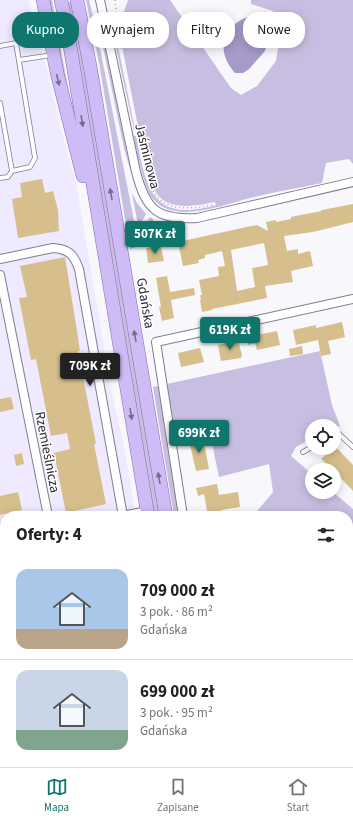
<!DOCTYPE html>
<html lang="pl">
<head>
<meta charset="utf-8">
<style>
	body { margin:0; font-family:"Source Sans 3",sans-serif; background:#f2f2f2; color:#202124; height:100vh; display:flex; flex-direction:column; font-size:15px; white-space:nowrap }
	* { box-sizing:border-box; margin:0 }
	p { font-size:13px; color:#757577 }
	.icon { flex:none; width:22px; height:22px; fill:none; stroke:currentColor; stroke-width:2; stroke-linecap:round; stroke-linejoin:round }
	.map { position:relative; flex:1; overflow:hidden }
	.details { position:absolute; left:0px; top:511px; width:353px; height:256px; display:flex; flex-direction:column; background:#fff; border-radius:16px 16px 0 0; box-shadow:0 2px 10px #0003 }
	.details>* { flex:none }
	.hud { position:absolute; left:12px; top:12px; width:329px; height:36px; display:flex; gap:8px }
	.buttons { position:absolute; left:305px; top:419px; display:grid; gap:8px }
	.buttons a { display:grid; place-items:center; width:36px; height:36px; border-radius:50%; background:#fff; box-shadow:0 2px 10px #0003; font-size:20px }
	.price { position:absolute; translate:-50% -34px; padding:0 9px; border-radius:4px; background:#0f766e; color:#fff; font-size:13px; line-height:26px; filter:drop-shadow(0 1px 2px #0008) }
	.price::after { content:''; position:absolute; left:50%; top:24px; width:12px; height:9px; margin-left:-6px; background:inherit; clip-path:polygon(0 0,100% 0,50% 100%) }
	.price.active { background:#222; color:#fff }
	ul { padding:0; list-style:none }
	li { display:flex; align-items:center; gap:12px; height:100px; padding:0 16px }
	li+li { border-top:1px solid #e0e0e0 }
	li span { display:grid; place-items:center; flex:none; width:112px; height:80px; border-radius:12px; color:#555 }
	li>.icon { margin-inline-start:auto }
	span .icon { width:48px; height:48px; fill:#fffc; stroke-width:1 }
	li b { font-size:17px }
	h2 { display:flex; justify-content:space-between; align-items:center; height:48px; padding:0 16px; font-size:17px }
	.chip { padding:0 14px; border-radius:16px; background:#fff; box-shadow:0 2px 10px #0003; font-size:14px; line-height:36px }
	.chip.active { background:#0f766e; color:#fff }
	.dock { display:flex; justify-content:space-around; align-items:center; height:56px; border-top:1px solid #e0e0e0; background:#fff; font-size:11px; color:#757577 }
	.dock a { display:grid; justify-items:center; gap:2px }
	.dock .active { color:#0f766e }
	.map>svg:first-child { display:block }
</style>
</head>
<body>
<div class="map">
<svg width="353" height="767" viewBox="0 0 353 767">
	<rect width="100%" height="100%" fill="#f8f7fc"/>
	<g fill="#efeaff">
		<path d="M0 0H28L47 69 59 122 76 183 112 394 124 446 136 516H5V683L0 678Z"/>
		<path d="M214 762H310V767H215Z"/>
	</g>
	<g fill="#c8bee1">
		<path d="M48 0H52L76 132 70 106Z"/>
		<path d="M86 0H89L97 33 139 246 130 249 100 68Z"/>
		<path d="M128 0H170L231 88 241 95 257 86 276 61 282 24 273 11 251 4V0H353V164L349 159 326 163 322 183C298 188 273 192 250 198 222 205 171 227 150 195 146 187 143 178 141 169 138 158 135 147 134 136H136C146 187 151 224 216 205L215 202C195 206 167 212 155 191 151 184 149 175 146 167L119 31 118 18 122 17Z"/>
		<path d="M69 2 73 4 161 516H154L67 6Z"/>
		<path d="M115 19 119 51 135 130H134L110 20Z"/>
		<path d="M100 22 131 173 124 148 98 23Z"/>
		<path d="M132 193 137 203 146 214 141 223 140 236Z"/>
		<path d="M150 217 153 219 156 233 145 235V225Z"/>
		<path d="M320 351 332 405 340 426 334 428V426H312V438L296 447 291 456 312 474V492H333L353 509V561L348 556V516H253L273 492 269 464 219 477 209 429 174 436 176 486 174 488 179 516H174L153 387Z"/>
		<path d="M56 762H142V767H57Z"/>
		<path d="M147 762H177L179 767H147Z"/>
		<path d="M214 762H235L236 767H215Z"/>
	</g>
	<path fill="#a799c9" d="M260 16 268 19 272 28 265 51 249 69 243 73H235C217 53 220 29 245 18 249 16 256 17 260 16Z"/>
	<g fill="#d6bf8d" fill-rule="evenodd">
		<path d="M42 179 45 193 53 191 58 210 59 231 18 238 12 199 22 197 20 183Z"/>
		<path d="M353 204V222L313 232 284 236 287 251 298 249V254L310 251 313 266 291 271 293 282 265 286 267 298 212 309V310L202 312 200 300H201L200 295H202L199 280 219 276 218 267 225 266 222 251 205 255V258L198 260 199 263 183 266 178 242 251 226 257 225 268 231 266 222 276 220V222L291 219V217L295 216 317 212 321 211 322 210ZM264 243 268 265 252 268 255 287 237 291 231 250Z"/>
		<path d="M161 246 164 261 148 263 146 248Z"/>
		<path d="M65 257 78 337 80 351H78L96 444H94L106 504 66 513 54 453 70 449 67 433 51 436 36 359 31 360 19 298 27 297 20 266Z"/>
		<path d="M167 276 170 292 194 288 195 295 171 300 174 318 162 321 159 307H161L156 278Z"/>
		<path d="M342 322 345 337 328 341 331 354 321 356 318 340 296 345 293 330 316 325V328Z"/>
		<path d="M277 331 280 345 257 350 255 343 248 345 247 337Z"/>
		<path d="M238 340 242 355 241 358 221 361 218 345Z"/>
		<path d="M302 346 303 354 290 356 289 349Z"/>
		<path d="M200 348 204 362 181 367 178 353Z"/>
		<path d="M11 397 14 409 0 412V399Z"/>
		<path d="M203 437 209 469 196 471 189 440Z"/>
		<path d="M335 446 353 465V491L338 475 334 479V470H328L322 464 325 462 321 459Z"/>
		<path d="M22 453 24 464 16 466 14 455Z"/>
		<path d="M217 484 219 495 238 492 240 507 221 510 223 516H208L204 494 198 496 196 488Z"/>
		<path d="M18 492 22 510 0 515V496Z"/>
	</g>
	<g fill="none" stroke-linecap="round" stroke-linejoin="round">
		<defs>
			<g id="service">
				<path d="M0 46 48 37"/>
				<path d="M19 60 52 55"/>
				<path d="M0 103 12 171 8 177 0 178"/>
				<path d="M12 171 30 167 35 158 16 43"/>
				<path d="M334 435 338 433 353 447"/>
				<path d="M303 452 312 447"/>
				<path d="M348 565 353 570"/>
				<path d="M315 762V767"/>
			</g>
			<g id="minor">
				<path d="M100 0 136 172C146 210 157 220 197 218L353 182"/>
				<path d="M0 259 53 248C69 249 74 255 79 269L123 516"/>
				<path d="M0 275 48 516"/>
				<path d="M121 516 148 511"/>
				<path d="M183 516 156 342 353 299"/>
				<path d="M0 539 5 538"/>
				<path d="M145 762V767"/>
			</g>
			<path id="tertiary" d="M348 659 353 655"/>
			<g id="primary">
				<path d="M43 0 57 73 83 176"/>
				<path d="M61 0 69 40 148 516"/>
				<path d="M77 0 90 66 166 516"/>
				<path d="M191 762 192 767"/>
				<path d="M208 762 209 767"/>
			</g>
		</defs>
		<use href="#service" stroke="#827b93" stroke-width="5.5"/>
		<use href="#minor" stroke="#827b93" stroke-width="10"/>
		<use href="#tertiary" stroke="#827b93" stroke-width="12"/>
		<use href="#primary" stroke="#816bae" stroke-width="14"/>
		<g stroke="#a8a7ae" stroke-width="1.5" stroke-dasharray="1 3" stroke-linecap="butt">
			<path d="M115 0 121 51"/>
			<path d="M153 191C165 212 191 209 212 205"/>
			<path d="M348 645 353 640"/>
		</g>
		<use href="#service" stroke="#fff" stroke-width="4"/>
		<use href="#minor" stroke="#fff" stroke-width="8"/>
		<use href="#tertiary" stroke="#fff" stroke-width="10"/>
		<use href="#primary" stroke="#cfbcf6" stroke-width="13"/>
	</g>
	<defs><path id="oneway-solid" d="M-6-.8H1V-3.2L6.5 0L1 3.2V.8H-6Z"/></defs>
	<g fill="#756b8b">
		<use href="#oneway-solid" transform="translate(58 80) rotate(77)"/>
		<use href="#oneway-solid" transform="translate(82 121) rotate(81)"/>
		<use href="#oneway-solid" transform="translate(111 194) rotate(-100)"/>
		<use href="#oneway-solid" transform="translate(135 336) rotate(-100)"/>
		<use href="#oneway-solid" transform="translate(131 414) rotate(81)"/>
		<use href="#oneway-solid" transform="translate(159 478) rotate(-100)"/>
	</g>
	<g text-anchor="middle" stroke-width="3" stroke-linejoin="round" paint-order="stroke">
		<g font-size="14" fill="#2b2933" stroke="#fff">
			<text transform="translate(148 156) rotate(76)" y="5">Jaśminowa</text>
			<text transform="translate(146 303) rotate(80)" y="5">Gdańska</text>
			<text transform="translate(48 452) rotate(79)" y="5">Rzemieślnicza</text>
		</g>
	</g>
</svg>
<div class="buttons">
<a><svg class="icon" aria-label="locate" viewBox="0 0 24 24"><circle cx="12" cy="12" r="6"/><path d="M12 2v4M12 18v4M2 12h4M18 12h4"/></svg></a>
<a><svg class="icon" aria-label="layers" viewBox="0 0 24 24"><path d="M12 4l9 5-9 5-9-5zM3 14l9 5 9-5"/></svg></a>
</div>
<b class="price" style="left:155px;top:255px">507K zł</b>
<b class="price" style="left:230px;top:351px">619K zł</b>
<b class="price active" style="left:90px;top:387px">709K zł</b>
<b class="price" style="left:199px;top:454px">699K zł</b>
<div class="hud">
<a class="chip active">Kupno</a>
<a class="chip">Wynajem</a>
<a class="chip">Filtry</a>
<a class="chip">Nowe</a>
</div>
<section class="details">
<h2>Oferty: 4<svg class="icon" aria-label="filters" viewBox="0 0 24 24"><path d="M4 7h16M4 17h16"/><circle cx="9" cy="7" r="2"/><circle cx="15" cy="17" r="2"/></svg></h2>
<ul>
<li><span style="background:linear-gradient(#a9c7e8 75%,#b9a48a 0)"><svg class="icon" aria-label="home" viewBox="0 0 24 24"><path d="M3 11l9-7 9 7M6 9v11h12V9"/></svg></span><div><b>709 000 zł</b><p>3 pok. · 86 m²</p><p>Gdańska</p></div></li>
<li><span style="background:linear-gradient(#c9d6e8 75%,#7fa58c 0)"><svg class="icon" aria-label="home" viewBox="0 0 24 24"><path d="M3 11l9-7 9 7M6 9v11h12V9"/></svg></span><div><b>699 000 zł</b><p>3 pok. · 95 m²</p><p>Gdańska</p></div></li>
</ul>
</section>
</div>
<nav class="dock">
<a class="active"><svg class="icon" aria-label="map" viewBox="0 0 24 24"><path d="M3 6l6-2 6 2 6-2v14l-6 2-6-2-6 2zM9 4v14M15 6v14"/></svg>Mapa</a>
<a><svg class="icon" aria-label="saved" viewBox="0 0 24 24"><path d="M7 4h10v16l-5-4-5 4z"/></svg>Zapisane</a>
<a><svg class="icon" aria-label="home" viewBox="0 0 24 24"><path d="M3 11l9-7 9 7M6 9v11h12V9"/></svg>Start</a>
</nav>
</body>
</html>
